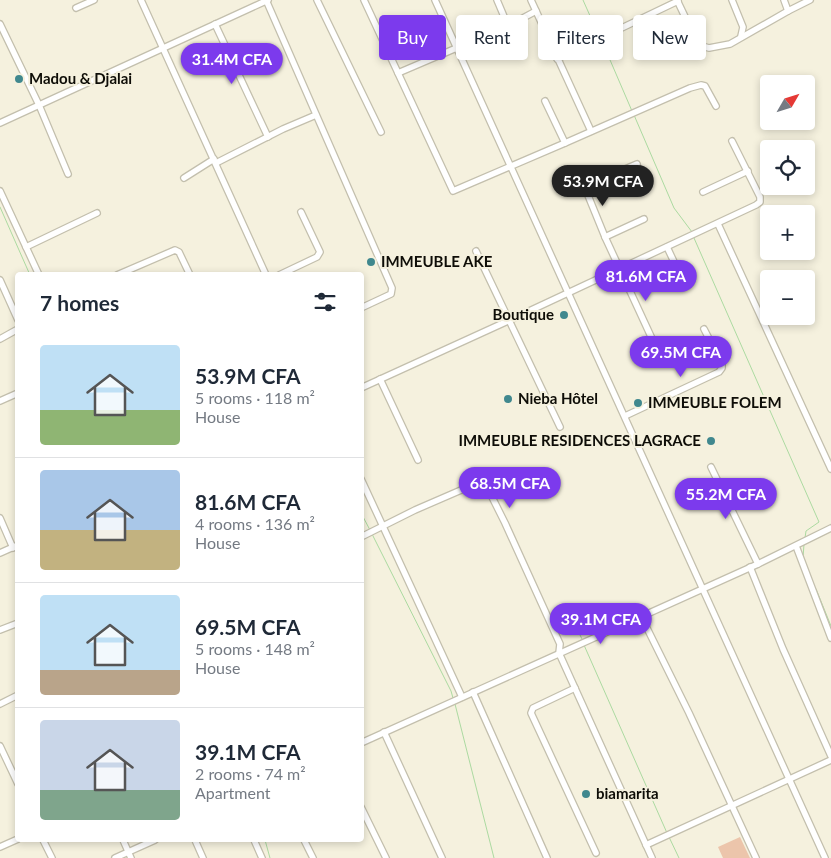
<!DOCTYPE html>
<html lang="en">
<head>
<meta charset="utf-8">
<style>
	body { margin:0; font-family:Lato,sans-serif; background:#f2f2f3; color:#1f2937; height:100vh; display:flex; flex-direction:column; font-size:19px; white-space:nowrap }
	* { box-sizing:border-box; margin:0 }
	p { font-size:16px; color:#747a83 }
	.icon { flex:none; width:28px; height:28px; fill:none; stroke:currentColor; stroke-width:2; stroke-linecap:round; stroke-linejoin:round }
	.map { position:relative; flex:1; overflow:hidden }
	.sheet { position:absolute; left:15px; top:272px; width:349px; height:570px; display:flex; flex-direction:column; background:#fff; border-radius:5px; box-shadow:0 2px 8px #0003 }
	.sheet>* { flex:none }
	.guide { position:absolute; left:379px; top:15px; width:376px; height:45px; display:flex; gap:10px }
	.needle { width:32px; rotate:51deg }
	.controls { position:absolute; left:760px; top:75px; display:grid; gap:10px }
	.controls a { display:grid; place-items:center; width:55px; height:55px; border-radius:5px; background:#fff; box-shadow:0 2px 8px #0003; font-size:25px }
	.price { position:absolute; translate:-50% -42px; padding:0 11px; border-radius:18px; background:#7c3aed; color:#fff; font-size:16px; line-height:32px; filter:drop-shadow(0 1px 2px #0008) }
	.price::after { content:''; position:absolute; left:50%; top:30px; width:15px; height:11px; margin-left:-8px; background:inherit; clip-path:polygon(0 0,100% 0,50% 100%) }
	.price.selected { background:#222; color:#fff }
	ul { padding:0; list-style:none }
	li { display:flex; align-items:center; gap:15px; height:125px; padding:0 25px }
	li+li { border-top:1px solid #e0e1e3 }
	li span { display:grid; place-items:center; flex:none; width:140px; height:100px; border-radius:5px; color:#555 }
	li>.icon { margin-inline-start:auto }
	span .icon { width:60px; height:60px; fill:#fffc; stroke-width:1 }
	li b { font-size:21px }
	h2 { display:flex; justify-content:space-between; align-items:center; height:60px; padding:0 25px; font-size:21px }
	.tag { padding:0 18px; border-radius:5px; background:#fff; box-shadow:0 2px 8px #0003; font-size:18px; line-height:45px }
	.tag.selected { background:#7c3aed; color:#fff }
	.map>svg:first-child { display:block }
</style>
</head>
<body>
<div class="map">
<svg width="831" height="858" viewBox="0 0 831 858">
	<rect width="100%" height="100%" fill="#f5f1de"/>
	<path fill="#ecc5ab" d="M740 837 750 858H723L718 847Z"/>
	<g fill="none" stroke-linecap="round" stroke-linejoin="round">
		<g stroke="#acdaa1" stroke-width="1">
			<path d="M583 0 599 36"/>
			<path d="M601 39 632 111"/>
			<path d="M634 115 674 208 692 232"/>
			<path d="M0 207 30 275"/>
			<path d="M694 238 819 522 806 531 805 538"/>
			<path d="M361 513 370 530"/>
			<path d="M372 534 451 691 453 698"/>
			<path d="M803 558 804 544"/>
			<path d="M816 589 831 626"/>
			<path d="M579 633 583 641"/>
			<path d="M584 645 667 833"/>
			<path d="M455 704 494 858"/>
			<path d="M669 837 679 858"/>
			<path d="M265 840 270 858"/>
		</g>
		<defs>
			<g id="minor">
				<path d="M141 0 266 275"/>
				<path d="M266 0 392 288 391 294 361 308"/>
				<path d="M317 0 381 132"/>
				<path d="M364 0 453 191 565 143 690 88 701 85 705 86 716 106"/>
				<path d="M435 0 825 858"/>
				<path d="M497 0 508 26"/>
				<path d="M531 0 591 131"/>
				<path d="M677 0 697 42 702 46 709 48 730 44 788 11"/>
				<path d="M732 0 743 27 741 36"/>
				<path d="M784 0 788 11 810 0"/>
				<path d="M76 8 94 0"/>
				<path d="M0 24 39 105 68 174"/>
				<path d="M215 24 268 137"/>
				<path d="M505 27 518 51"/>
				<path d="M557 59 678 1"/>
				<path d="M398 73 508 26 536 11"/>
				<path d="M545 101 565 143"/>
				<path d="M0 123 268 0"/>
				<path d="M216 163 283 129 316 115"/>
				<path d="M637 164 587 185 585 188 605 237 654 343"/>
				<path d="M184 178 214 159"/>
				<path d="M0 191 39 275"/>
				<path d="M703 192 748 171"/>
				<path d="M718 224 831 469"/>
				<path d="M605 237 644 219"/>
				<path d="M26 247 97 213"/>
				<path d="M667 247 682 279"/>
				<path d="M476 251 560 427"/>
				<path d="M117 275 175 250 179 252 190 275"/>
				<path d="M279 275 317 257 320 252 301 212"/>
				<path d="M0 280 18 320"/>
				<path d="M0 339 18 329"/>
				<path d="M380 379 418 460"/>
				<path d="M361 388 510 320 756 205 760 202V197L732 141"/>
				<path d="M0 401 18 393"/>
				<path d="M625 416 719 372 722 368V364L704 329"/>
				<path d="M711 467 758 564"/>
				<path d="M361 479 462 697"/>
				<path d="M0 518 13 548"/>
				<path d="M361 537 415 510 475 484 484 486 488 489 505 523 560 644 559 653 652 858"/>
				<path d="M796 546 831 638"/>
				<path d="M0 553 18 545"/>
				<path d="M750 567 783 649 831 756"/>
				<path d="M641 616 689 713 756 858"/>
				<path d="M0 630 18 623"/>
				<path d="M575 688 533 708 531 713 596 853"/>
				<path d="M473 692 547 858"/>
				<path d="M0 704 18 695"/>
				<path d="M384 732 442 858"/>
				<path d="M361 743 758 564 831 528"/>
				<path d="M0 746 18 784"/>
				<path d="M361 807 386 858"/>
				<path d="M43 840 52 858"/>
				<path d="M123 840 131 858"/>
				<path d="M195 840 203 858"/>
				<path d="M254 840 262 858"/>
				<path d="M304 840 313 858"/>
				<path d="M646 845 831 760"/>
				<path d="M0 847 18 839"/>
				<path d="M115 858 155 840"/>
			</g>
		</defs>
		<use href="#minor" stroke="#c3bfad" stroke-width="8"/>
		<use href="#minor" stroke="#fff" stroke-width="5.5"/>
	</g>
	<g fill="#40888e" stroke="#f5f1de" stroke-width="2">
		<circle cx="19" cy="79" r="5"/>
		<circle cx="371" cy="262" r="5"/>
		<circle cx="564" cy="315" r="5"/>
		<circle cx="508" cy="399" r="5"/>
		<circle cx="638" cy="403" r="5"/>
		<circle cx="711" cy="441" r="5"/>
		<circle cx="586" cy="794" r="5"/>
	</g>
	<g text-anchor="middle" stroke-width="4" stroke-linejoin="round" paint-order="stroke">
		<g font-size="15" font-weight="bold" fill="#0e0d07" stroke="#f5f1de" text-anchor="start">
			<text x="29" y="84">Madou &amp; Djalai</text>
			<text x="381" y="267">IMMEUBLE AKE</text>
			<text x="554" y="320" text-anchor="end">Boutique</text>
			<text x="518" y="404">Nieba Hôtel</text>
			<text x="648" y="408">IMMEUBLE FOLEM</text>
			<text x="701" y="446" text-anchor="end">IMMEUBLE RESIDENCES LAGRACE</text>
			<text x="596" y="799">biamarita</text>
		</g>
	</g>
</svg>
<div class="controls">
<a><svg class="needle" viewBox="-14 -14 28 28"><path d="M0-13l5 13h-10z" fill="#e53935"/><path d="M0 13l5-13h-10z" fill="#747a83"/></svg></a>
<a><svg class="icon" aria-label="locate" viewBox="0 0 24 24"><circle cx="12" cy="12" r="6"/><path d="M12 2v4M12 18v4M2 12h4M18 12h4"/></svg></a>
<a>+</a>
<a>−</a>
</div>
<b class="price" style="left:232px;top:85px">31.4M CFA</b>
<b class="price selected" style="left:603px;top:207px">53.9M CFA</b>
<b class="price" style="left:646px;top:302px">81.6M CFA</b>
<b class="price" style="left:681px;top:378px">69.5M CFA</b>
<b class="price" style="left:510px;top:509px">68.5M CFA</b>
<b class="price" style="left:726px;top:520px">55.2M CFA</b>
<b class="price" style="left:601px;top:645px">39.1M CFA</b>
<div class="guide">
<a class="tag selected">Buy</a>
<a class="tag">Rent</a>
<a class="tag">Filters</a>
<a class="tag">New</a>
</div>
<section class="sheet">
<h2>7 homes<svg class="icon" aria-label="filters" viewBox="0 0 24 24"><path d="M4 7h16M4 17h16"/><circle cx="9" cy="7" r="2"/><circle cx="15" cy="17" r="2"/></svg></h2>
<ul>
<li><span style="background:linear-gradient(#bfe0f5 65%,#8fb573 0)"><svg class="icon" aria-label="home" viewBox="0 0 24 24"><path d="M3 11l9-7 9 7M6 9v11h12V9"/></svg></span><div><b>53.9M CFA</b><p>5 rooms · 118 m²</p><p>House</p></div></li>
<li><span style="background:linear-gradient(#a9c7e8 60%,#c2b280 0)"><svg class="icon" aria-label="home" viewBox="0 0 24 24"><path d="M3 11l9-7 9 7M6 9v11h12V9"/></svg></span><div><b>81.6M CFA</b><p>4 rooms · 136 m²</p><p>House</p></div></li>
<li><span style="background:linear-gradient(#bfe0f5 75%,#b9a48a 0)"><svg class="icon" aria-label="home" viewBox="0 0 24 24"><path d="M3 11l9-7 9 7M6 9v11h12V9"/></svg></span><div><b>69.5M CFA</b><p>5 rooms · 148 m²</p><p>House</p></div></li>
<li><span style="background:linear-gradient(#c9d6e8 70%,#7fa58c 0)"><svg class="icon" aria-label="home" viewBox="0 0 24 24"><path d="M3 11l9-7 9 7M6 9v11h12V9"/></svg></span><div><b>39.1M CFA</b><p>2 rooms · 74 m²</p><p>Apartment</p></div></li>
</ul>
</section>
</div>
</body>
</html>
